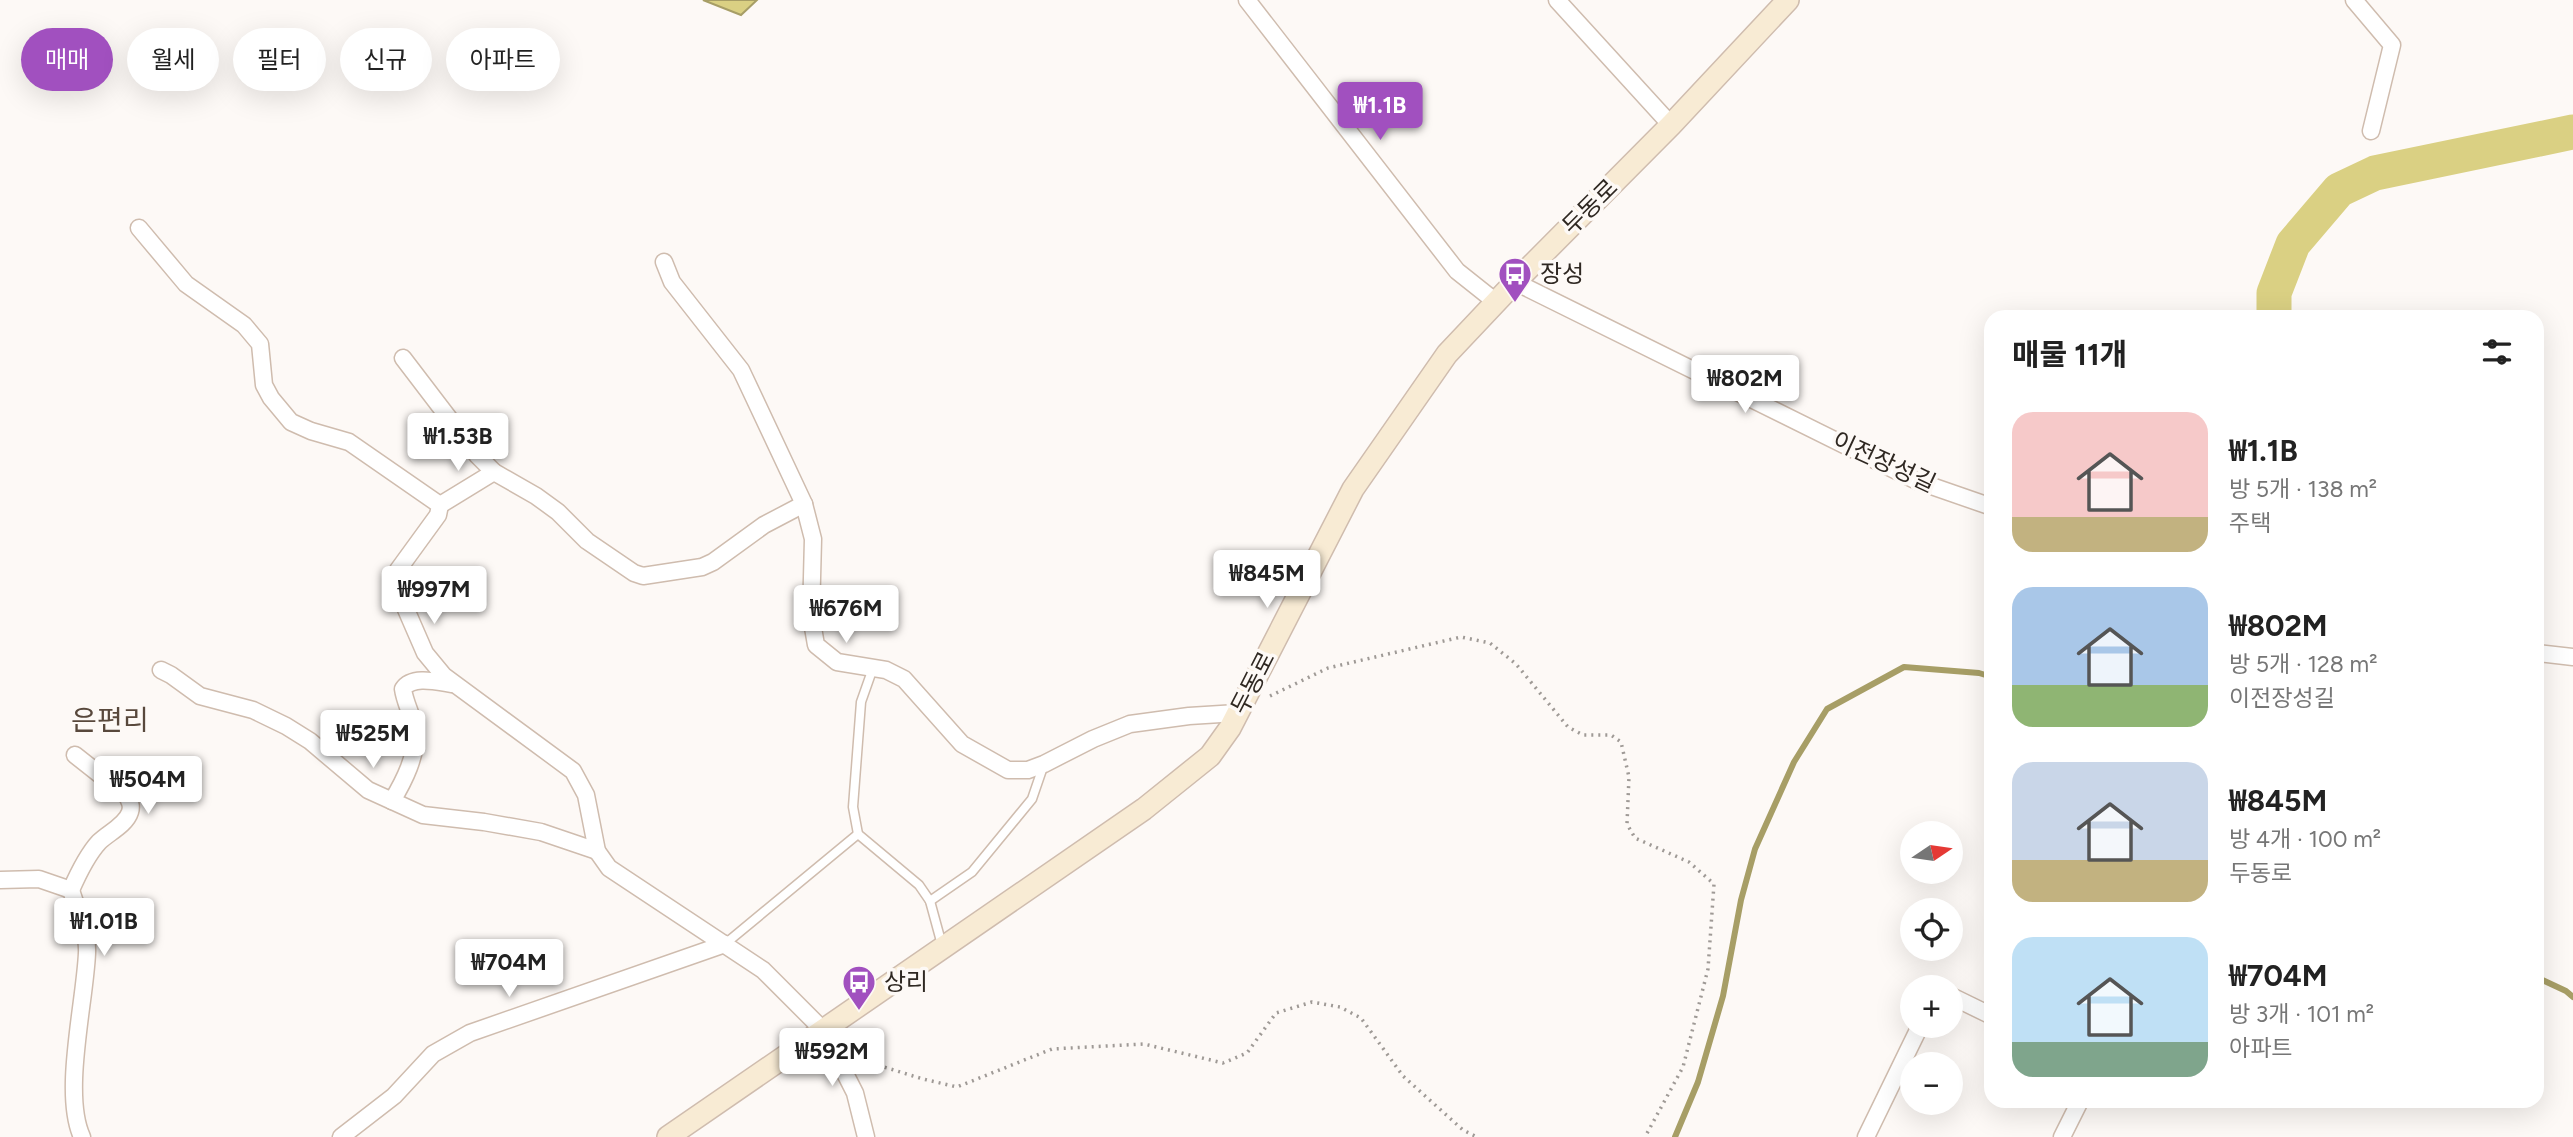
<!DOCTYPE html>
<html lang="ko">
<head>
<meta charset="utf-8">
<style>
	body { margin:0; font-family:Figtree,"Noto Sans KR",sans-serif; background:#f6f6f6; color:#222; height:100vh; display:flex; flex-direction:column; font-size:26px; white-space:nowrap }
	* { box-sizing:border-box; margin:0 }
	p { font-size:23px; color:#767676 }
	.icon { flex:none; width:38px; height:38px; fill:none; stroke:currentColor; stroke-width:2; stroke-linecap:round; stroke-linejoin:round }
	.map { position:relative; flex:1; overflow:hidden }
	.panel { position:absolute; left:1984px; top:310px; width:560px; height:798px; display:flex; flex-direction:column; background:#fff; border-radius:21px; box-shadow:0 7px 28px #0002 }
	.panel>* { flex:none }
	.banner { position:absolute; left:21px; top:28px; width:665px; height:63px; display:flex; gap:14px }
	.needle { width:46px; rotate:77deg }
	.fabs { position:absolute; left:1900px; top:821px; display:grid; gap:14px }
	.fabs a { display:grid; place-items:center; width:63px; height:63px; border-radius:50%; background:#fff; box-shadow:0 7px 28px #0002; font-size:35px }
	.price { position:absolute; translate:-50% -60px; padding:0 16px; border-radius:7px; background:#fff; color:#222; font-size:23px; line-height:46px; filter:drop-shadow(0 2px 4px #0008) }
	.price::after { content:''; position:absolute; left:50%; top:42px; width:21px; height:16px; margin-left:-10px; background:inherit; clip-path:polygon(0 0,100% 0,50% 100%) }
	.price.active { background:#a150bf; color:#fff }
	ul { padding:0; list-style:none }
	li { display:flex; align-items:center; gap:21px; height:175px; padding:0 28px }
	li span { display:grid; place-items:center; flex:none; width:196px; height:140px; border-radius:21px; color:#555 }
	li>.icon { margin-inline-start:auto }
	span .icon { width:84px; height:84px; fill:#fffc; stroke-width:1 }
	li b { font-size:30px }
	h2 { display:flex; justify-content:space-between; align-items:center; height:84px; padding:0 28px; font-size:30px }
	.tag { padding:0 24px; border-radius:32px; background:#fff; box-shadow:0 7px 28px #0002; font-size:24px; line-height:63px }
	.tag.active { background:#a150bf; color:#fff }
	.map>svg:first-child { display:block }
</style>
</head>
<body>
<div class="map">
<svg width="2573" height="1137" viewBox="0 0 2573 1137">
	<rect width="100%" height="100%" fill="#fdf9f6"/>
	<path fill="#dad083" stroke="#a79e66" stroke-width="2" d="M703 0H757L741 15Z"/>
	<g fill="none" stroke-linecap="round" stroke-linejoin="round">
		<g stroke="#a79e66" stroke-width="6">
			<path d="M2538 978 2566 991 2573 997"/>
			<path d="M1675 1137 1698 1082 1723 996 1741 900 1755 849 1794 762 1827 709 1904 667 1979 673 1992 677"/>
		</g>
		<path stroke="#dad083" stroke-width="35" d="M2274 317V293L2293 244 2339 190 2375 173 2573 132"/>
		<defs>
			<g id="lane">
				<path d="M873 668 861 702 853 807 858 834 919 885 930 901 942 945"/>
				<path d="M930 901 972 872 1032 799 1044 764"/>
				<path d="M725 944 858 834"/>
			</g>
			<g id="street">
				<path d="M1247 0 1457 271 1496 302"/>
				<path d="M1557 0 1671 125"/>
				<path d="M2354 0 2392 45 2371 131"/>
				<path d="M139 228 186 284 244 325 260 344 264 385 271 398 291 422 311 431 349 442 440 505 438 515 398 570 395 584 425 653 444 676 573 771 586 795 597 851 609 868 763 970 823 1030 855 1093 866 1137"/>
				<path d="M664 262 672 282 741 370 804 504 813 539 811 616 816 645 837 662 886 670 904 679 962 744 1008 770H1028L1044 764 1093 739 1130 724 1189 716 1237 713"/>
				<path d="M1515 282 1917 481 1992 507"/>
				<path d="M403 358 477 455 494 472 536 496 558 512 587 541 634 573 643 576 702 567 713 562 764 525 804 504"/>
				<path d="M440 505 494 472"/>
				<path d="M2538 653 2573 657"/>
				<path d="M161 670 171 675 200 696 253 710 286 726 310 741 368 790 423 815 484 822 541 832 597 851"/>
				<path d="M392 801C404 781 417 756 415 732 414 718 405 704 403 689 412 675 438 682 452 684"/>
				<path d="M0 880 39 879 71 890C77 910 88 932 87 953 85 1002 62 1094 82 1137"/>
				<path d="M71 890C78 874 87 855 99 842 108 833 126 825 130 812 132 806 130 802 127 796L75 755"/>
				<path d="M1951 996 1992 1016"/>
				<path d="M341 1137 394 1096 433 1054 470 1033 725 944"/>
				<path d="M1866 1137 1920 1026"/>
				<path d="M2062 1137 2080 1101"/>
			</g>
			<path id="secondary" d="M668 1137 1144 809 1210 756 1230 728 1353 489 1447 354 1515 282 1671 125 1788 0"/>
		</defs>
		<use href="#lane" stroke="#cfbcae" stroke-width="11"/>
		<use href="#street" stroke="#cfbcae" stroke-width="19"/>
		<use href="#secondary" stroke="#cfbcae" stroke-width="24"/>
		<g stroke="#9f9a96" stroke-width="3.5" stroke-dasharray="2 5" stroke-linecap="butt">
			<path d="M1270 696 1328 668 1461 637 1490 643 1516 664 1568 727 1583 735H1611L1621 742 1629 777 1627 824 1635 838 1689 862 1714 884 1708 969 1683 1067 1645 1137"/>
			<path d="M858 1059 923 1079 957 1087 1052 1049 1144 1044 1223 1063 1247 1053 1276 1013 1312 1002 1340 1007 1361 1018 1403 1076 1463 1130 1477 1137"/>
		</g>
		<use href="#lane" stroke="#fff" stroke-width="8"/>
		<use href="#street" stroke="#fff" stroke-width="16"/>
		<use href="#secondary" stroke="#f8ebd4" stroke-width="21"/>
	</g>
	<defs>
		<symbol id="bus-pin" viewBox="-11 -11 22 30"><path d="M0 17L-7.5 6A9.5 9.5 0 1 1 7.5 6Z" fill="#a150bf" stroke="#fdf9f6"/><path d="M-5-6H5V4H4V6H2V4H-2V6H-4V4H-5ZM-3.5-4V0h7V-4ZM-3.5 1.2v1.5H-2V1.2ZM2 1.2v1.5H3.5V1.2Z" fill="#fff"/></symbol>
	</defs>
	<g fill-rule="evenodd">
		<use href="#bus-pin" x="1496" y="255" width="38" height="52"/>
		<use href="#bus-pin" x="840" y="963" width="38" height="52"/>
	</g>
	<g text-anchor="middle" stroke-width="7" stroke-linejoin="round" paint-order="stroke">
		<g font-size="24" fill="#2f2822" stroke="#fdf9f6">
			<text transform="translate(1590 207) rotate(-45)" y="8">두동로</text>
			<text transform="translate(1884 462) rotate(25)" y="8">이전장성길</text>
			<text transform="translate(1253 683) rotate(-63)" y="8">두동로</text>
		</g>
		<g font-size="24" fill="#2f2822" stroke="#fdf9f6" text-anchor="start">
			<text x="1540" y="282">장성</text>
			<text x="884" y="990">상리</text>
		</g>
		<g font-size="28" fill="#58483c" stroke="#fdf9f6">
			<text x="110" y="730">은편리</text>
		</g>
	</g>
</svg>
<div class="fabs">
<a><svg class="needle" viewBox="-14 -14 28 28"><path d="M0-13l5 13h-10z" fill="#e53935"/><path d="M0 13l5-13h-10z" fill="#767676"/></svg></a>
<a><svg class="icon" aria-label="locate" viewBox="0 0 24 24"><circle cx="12" cy="12" r="6"/><path d="M12 2v4M12 18v4M2 12h4M18 12h4"/></svg></a>
<a>+</a>
<a>−</a>
</div>
<b class="price active" style="left:1380px;top:142px">₩1.1B</b>
<b class="price" style="left:1745px;top:415px">₩802M</b>
<b class="price" style="left:458px;top:473px">₩1.53B</b>
<b class="price" style="left:1267px;top:610px">₩845M</b>
<b class="price" style="left:434px;top:626px">₩997M</b>
<b class="price" style="left:846px;top:645px">₩676M</b>
<b class="price" style="left:373px;top:770px">₩525M</b>
<b class="price" style="left:148px;top:816px">₩504M</b>
<b class="price" style="left:104px;top:958px">₩1.01B</b>
<b class="price" style="left:509px;top:999px">₩704M</b>
<b class="price" style="left:832px;top:1088px">₩592M</b>
<div class="banner">
<a class="tag active">매매</a>
<a class="tag">월세</a>
<a class="tag">필터</a>
<a class="tag">신규</a>
<a class="tag">아파트</a>
</div>
<section class="panel">
<h2>매물 11개<svg class="icon" aria-label="filters" viewBox="0 0 24 24"><path d="M4 7h16M4 17h16"/><circle cx="9" cy="7" r="2"/><circle cx="15" cy="17" r="2"/></svg></h2>
<ul>
<li><span style="background:linear-gradient(#f6c9c9 75%,#c2b280 0)"><svg class="icon" aria-label="home" viewBox="0 0 24 24"><path d="M3 11l9-7 9 7M6 9v11h12V9"/></svg></span><div><b>₩1.1B</b><p>방 5개 · 138 m²</p><p>주택</p></div></li>
<li><span style="background:linear-gradient(#a9c7e8 70%,#8fb573 0)"><svg class="icon" aria-label="home" viewBox="0 0 24 24"><path d="M3 11l9-7 9 7M6 9v11h12V9"/></svg></span><div><b>₩802M</b><p>방 5개 · 128 m²</p><p>이전장성길</p></div></li>
<li><span style="background:linear-gradient(#c9d6e8 70%,#c2b280 0)"><svg class="icon" aria-label="home" viewBox="0 0 24 24"><path d="M3 11l9-7 9 7M6 9v11h12V9"/></svg></span><div><b>₩845M</b><p>방 4개 · 100 m²</p><p>두동로</p></div></li>
<li><span style="background:linear-gradient(#bfe0f5 75%,#7fa58c 0)"><svg class="icon" aria-label="home" viewBox="0 0 24 24"><path d="M3 11l9-7 9 7M6 9v11h12V9"/></svg></span><div><b>₩704M</b><p>방 3개 · 101 m²</p><p>아파트</p></div></li>
</ul>
</section>
</div>
</body>
</html>
